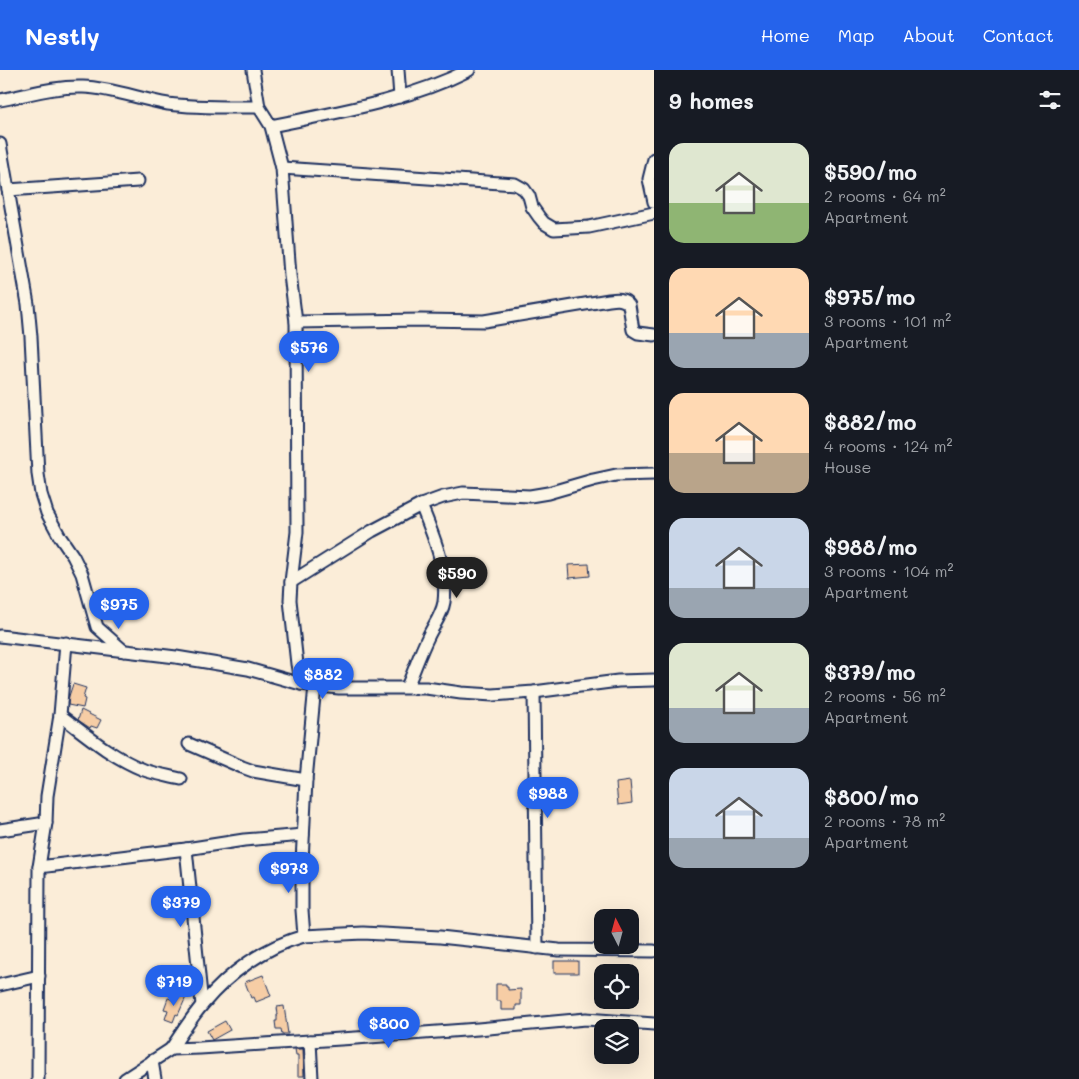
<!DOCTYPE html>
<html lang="en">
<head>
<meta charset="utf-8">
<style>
	body { margin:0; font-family:Mali,sans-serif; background:#242831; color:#f1f3f6; height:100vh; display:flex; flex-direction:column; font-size:19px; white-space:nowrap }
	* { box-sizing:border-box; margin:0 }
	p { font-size:16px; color:#9ea1a6 }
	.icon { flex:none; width:28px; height:28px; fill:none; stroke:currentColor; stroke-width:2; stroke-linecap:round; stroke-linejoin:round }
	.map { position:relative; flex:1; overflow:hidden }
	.drawer { display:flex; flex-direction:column; background:#171b24; width:425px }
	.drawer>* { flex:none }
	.needle { width:32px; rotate:354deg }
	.buttons { position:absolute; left:594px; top:839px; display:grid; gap:10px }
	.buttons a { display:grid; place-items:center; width:45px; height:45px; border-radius:10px; background:#171b24; box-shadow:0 5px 20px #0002; font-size:25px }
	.price { position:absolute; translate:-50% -42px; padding:0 11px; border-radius:18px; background:#2563eb; color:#fff; font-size:16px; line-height:32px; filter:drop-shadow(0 1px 2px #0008) }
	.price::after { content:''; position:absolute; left:50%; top:30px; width:15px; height:11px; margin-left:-8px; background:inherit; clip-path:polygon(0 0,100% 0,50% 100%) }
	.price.selected { background:#222; color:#fff }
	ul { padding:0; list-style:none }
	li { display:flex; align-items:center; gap:15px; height:125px; padding:0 15px }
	li span { display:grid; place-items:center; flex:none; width:140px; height:100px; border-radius:15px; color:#555 }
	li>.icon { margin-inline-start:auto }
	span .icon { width:60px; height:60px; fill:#fffc; stroke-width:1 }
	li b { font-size:21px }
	h2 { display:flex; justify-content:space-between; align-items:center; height:60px; padding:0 15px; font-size:21px }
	header { display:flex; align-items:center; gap:30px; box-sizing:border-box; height:70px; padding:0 25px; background:#2563eb; color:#fff }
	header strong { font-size:24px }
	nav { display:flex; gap:28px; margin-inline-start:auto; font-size:18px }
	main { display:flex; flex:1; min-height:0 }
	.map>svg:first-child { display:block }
</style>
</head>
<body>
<header>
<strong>Nestly</strong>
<nav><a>Home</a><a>Map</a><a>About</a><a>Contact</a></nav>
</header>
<main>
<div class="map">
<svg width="654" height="1009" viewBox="0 0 654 1009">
	<rect width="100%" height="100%" fill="#fbedd8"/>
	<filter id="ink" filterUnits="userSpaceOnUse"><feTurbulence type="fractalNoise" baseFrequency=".02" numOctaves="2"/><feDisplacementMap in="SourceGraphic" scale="10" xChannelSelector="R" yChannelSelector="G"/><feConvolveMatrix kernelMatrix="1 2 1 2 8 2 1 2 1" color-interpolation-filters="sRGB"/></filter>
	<g filter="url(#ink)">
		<g fill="#f6cda5" stroke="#1b2f5e">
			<path d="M589 494 590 506 569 508 568 495Z"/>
			<path d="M73 614 86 618 83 628 85 629 83 638 68 635 69 626Z"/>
			<path d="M81 640 101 650 97 658 91 656 90 658 78 650Z"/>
			<path d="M630 711 632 733 618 735 616 713Z"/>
			<rect x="554" y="891" width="24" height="12"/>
			<path d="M263 905 271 926 256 932 254 927 251 928 245 912Z"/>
			<path d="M496 914H506V917H508V920L521 919V935H516V940H501V931H496Z"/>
			<path d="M177 923 186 927 178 945 176 944 173 952 165 949 168 940 164 939 168 928 174 930Z"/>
			<path d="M284 936 288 964H282L281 959H276L275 951H277V945H278L277 937Z"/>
			<path d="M225 951 230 960 212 970 207 961Z"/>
			<path d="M295 979H303L304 1006H298V985H296Z"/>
		</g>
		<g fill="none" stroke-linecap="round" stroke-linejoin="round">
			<defs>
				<g id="minor">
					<path d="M253 0 259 37 271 56 282 98 290 205 296 252 297 462 291 512 290 530 297 594 301 614"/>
					<path d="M398 0 400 27"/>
					<path d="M0 30C27 25 55 16 83 17 112 18 139 29 168 34 198 38 229 37 259 37"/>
					<path d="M271 56C338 42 407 31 469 0"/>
					<path d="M0 74 28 234 31 267 38 404 41 424 47 443 60 467 73 486 82 504 97 557 124 581"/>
					<path d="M654 89 649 109 654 132"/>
					<path d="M282 98 515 114 524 119 529 126 532 137 539 147 544 153 554 159 589 157 654 143"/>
					<path d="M8 120 138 111"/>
					<path d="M296 252 421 250 484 251 609 230C617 229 624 228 629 235L633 260 638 263 654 265"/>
					<path d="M291 512 372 461 421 435 443 427 463 423 530 426 548 423 593 410 616 405 654 404"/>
					<path d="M0 566 176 587 248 599 301 614 339 618H426L461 623 493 625 534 622 618 611 654 610"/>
					<path d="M407 617C414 601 420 583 428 567 433 556 442 545 444 532 448 499 433 465 421 435"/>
					<path d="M534 622 537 878"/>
					<path d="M60 645C86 665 113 688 144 700 156 704 169 706 181 709"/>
					<path d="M189 674 242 697 253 701 306 710"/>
					<path d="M0 760 46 753"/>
					<path d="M186 779 202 935"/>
					<path d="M39 797 186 779 244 770 303 765"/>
					<path d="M304 866 363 863 440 867 559 880 654 881"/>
					<path d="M0 915 39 906"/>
					<path d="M310 971 312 1009"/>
					<path d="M171 979C181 964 191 948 203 934 229 903 264 877 304 866L302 840V792L306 710 315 616"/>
					<path d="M152 991 155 1009"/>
					<path d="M38 1009 39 797 46 753 47 726 60 645 66 573"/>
					<path d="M125 1009 171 979 200 978 356 968 478 959 586 949 654 954"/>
				</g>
			</defs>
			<use href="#minor" stroke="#1b2f5e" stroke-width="15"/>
			<use href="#minor" stroke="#fcf5e5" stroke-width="11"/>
		</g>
	</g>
</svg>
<div class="buttons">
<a><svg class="needle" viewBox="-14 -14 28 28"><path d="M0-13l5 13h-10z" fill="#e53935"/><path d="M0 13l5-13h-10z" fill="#9ea1a6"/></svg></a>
<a><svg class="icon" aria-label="locate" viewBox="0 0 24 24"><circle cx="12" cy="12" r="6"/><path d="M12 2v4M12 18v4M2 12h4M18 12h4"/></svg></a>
<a><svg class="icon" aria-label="layers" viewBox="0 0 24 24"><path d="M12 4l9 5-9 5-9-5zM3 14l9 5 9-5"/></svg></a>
</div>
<b class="price" style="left:309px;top:303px">$576</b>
<b class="price selected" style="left:457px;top:529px">$590</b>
<b class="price" style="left:119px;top:560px">$975</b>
<b class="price" style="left:323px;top:630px">$882</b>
<b class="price" style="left:548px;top:749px">$988</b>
<b class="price" style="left:289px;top:824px">$973</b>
<b class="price" style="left:181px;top:858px">$379</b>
<b class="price" style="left:174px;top:937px">$719</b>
<b class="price" style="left:389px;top:979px">$800</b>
</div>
<section class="drawer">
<h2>9 homes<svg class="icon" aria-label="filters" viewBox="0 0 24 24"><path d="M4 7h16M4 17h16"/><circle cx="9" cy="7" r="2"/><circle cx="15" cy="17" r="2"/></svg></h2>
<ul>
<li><span style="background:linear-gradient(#dfe7d0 60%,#8fb573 0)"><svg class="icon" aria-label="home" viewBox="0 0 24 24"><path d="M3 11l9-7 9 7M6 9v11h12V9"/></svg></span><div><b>$590/mo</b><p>2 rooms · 64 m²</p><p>Apartment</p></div></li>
<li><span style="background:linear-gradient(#ffd9b3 65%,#9aa5b1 0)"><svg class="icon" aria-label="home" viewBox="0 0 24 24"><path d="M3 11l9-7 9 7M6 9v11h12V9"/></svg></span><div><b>$975/mo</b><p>3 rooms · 101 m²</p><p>Apartment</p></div></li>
<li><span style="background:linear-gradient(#ffd9b3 60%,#b9a48a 0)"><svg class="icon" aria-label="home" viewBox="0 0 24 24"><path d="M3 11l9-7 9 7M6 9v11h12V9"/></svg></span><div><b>$882/mo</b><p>4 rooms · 124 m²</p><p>House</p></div></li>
<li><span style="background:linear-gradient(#c9d6e8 70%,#9aa5b1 0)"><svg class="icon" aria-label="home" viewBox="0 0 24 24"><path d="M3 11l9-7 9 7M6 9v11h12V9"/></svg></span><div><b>$988/mo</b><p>3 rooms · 104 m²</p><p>Apartment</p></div></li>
<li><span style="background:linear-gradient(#dfe7d0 65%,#9aa5b1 0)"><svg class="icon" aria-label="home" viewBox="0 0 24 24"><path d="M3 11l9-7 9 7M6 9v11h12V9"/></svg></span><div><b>$379/mo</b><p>2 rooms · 56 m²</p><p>Apartment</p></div></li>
<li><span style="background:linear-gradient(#c9d6e8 70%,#9aa5b1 0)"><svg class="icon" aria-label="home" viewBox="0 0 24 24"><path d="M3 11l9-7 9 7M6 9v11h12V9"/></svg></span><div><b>$800/mo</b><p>2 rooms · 78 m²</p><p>Apartment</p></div></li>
</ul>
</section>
</main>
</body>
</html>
